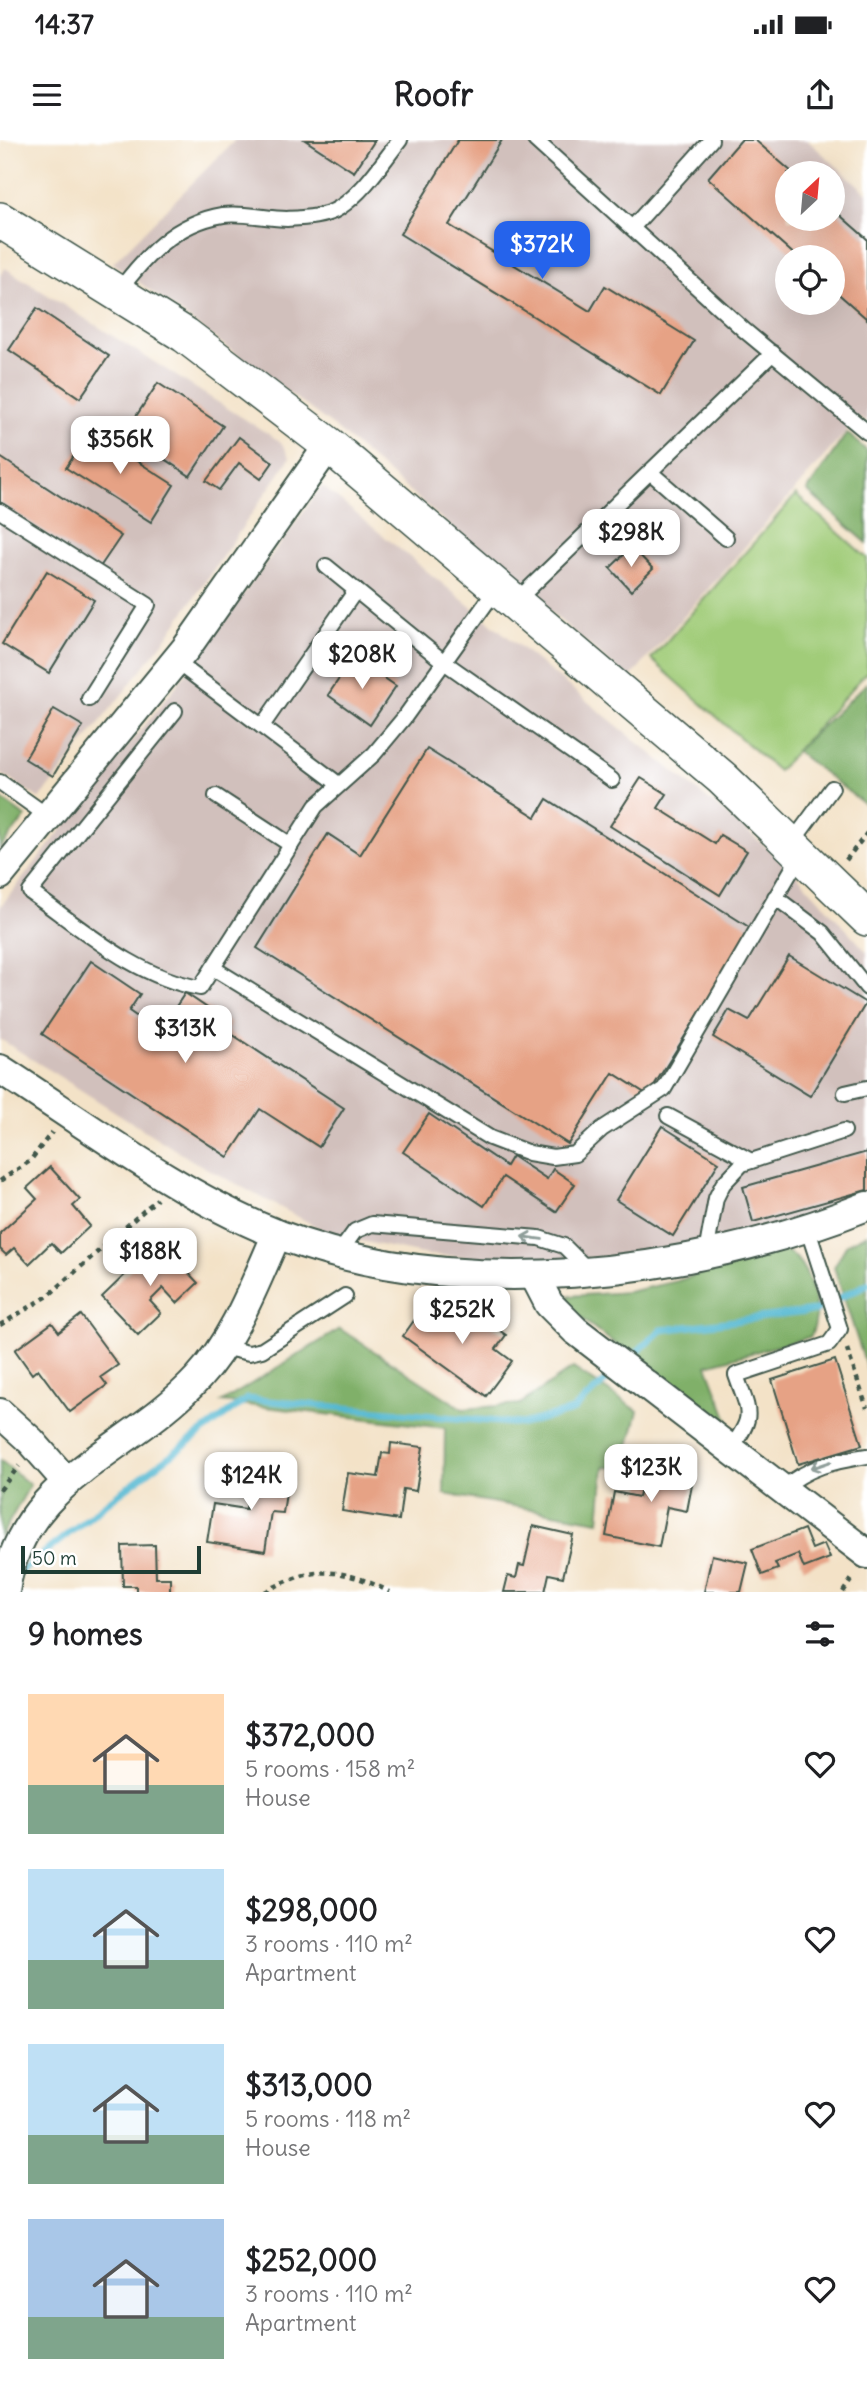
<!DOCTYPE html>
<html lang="en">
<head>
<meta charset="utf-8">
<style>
	body { margin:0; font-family:Delius,sans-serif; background:#f2f2f2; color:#202124; height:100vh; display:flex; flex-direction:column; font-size:26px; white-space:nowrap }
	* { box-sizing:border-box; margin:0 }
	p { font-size:23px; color:#757577 }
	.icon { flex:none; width:38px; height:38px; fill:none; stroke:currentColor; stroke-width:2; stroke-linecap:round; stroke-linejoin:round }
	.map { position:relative; height:1452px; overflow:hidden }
	.details { display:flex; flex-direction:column; background:#fff; flex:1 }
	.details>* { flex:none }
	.needle { width:46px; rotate:26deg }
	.tools { position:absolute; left:775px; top:21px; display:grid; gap:14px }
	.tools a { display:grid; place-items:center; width:70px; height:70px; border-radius:50%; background:#fff; box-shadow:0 7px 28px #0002; font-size:35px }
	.scale { position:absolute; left:21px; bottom:18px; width:180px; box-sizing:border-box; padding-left:7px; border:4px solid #1f3d34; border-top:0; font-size:19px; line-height:24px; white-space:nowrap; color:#1f3d34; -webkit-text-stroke:5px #fff; paint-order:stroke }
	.price { position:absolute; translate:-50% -60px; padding:0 16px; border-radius:14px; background:#fff; color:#222; font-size:23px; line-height:46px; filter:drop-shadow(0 2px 4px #0008) }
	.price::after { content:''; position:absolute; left:50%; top:42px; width:21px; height:16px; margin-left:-10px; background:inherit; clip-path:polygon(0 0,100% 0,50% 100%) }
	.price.current { background:#2563eb; color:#fff }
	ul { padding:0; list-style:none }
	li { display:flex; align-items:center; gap:21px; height:175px; padding:0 28px }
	li span { display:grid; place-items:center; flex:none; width:196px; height:140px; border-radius:0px; color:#555 }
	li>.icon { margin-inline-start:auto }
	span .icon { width:84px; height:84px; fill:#fffc; stroke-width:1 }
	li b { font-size:30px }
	h2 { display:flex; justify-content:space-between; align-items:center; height:84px; padding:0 28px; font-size:30px }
	.status { display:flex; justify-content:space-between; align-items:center; height:49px; padding:0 35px; background:#fff; direction:ltr }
	.status svg { height:19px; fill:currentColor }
	header { display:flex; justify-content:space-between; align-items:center; height:91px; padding:0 28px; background:#fff; font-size:32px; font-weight:700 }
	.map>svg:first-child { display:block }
</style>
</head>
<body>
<div class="status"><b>14:37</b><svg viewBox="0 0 49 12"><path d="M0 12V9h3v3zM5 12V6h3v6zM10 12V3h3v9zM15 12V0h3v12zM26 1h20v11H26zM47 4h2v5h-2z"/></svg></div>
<header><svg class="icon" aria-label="menu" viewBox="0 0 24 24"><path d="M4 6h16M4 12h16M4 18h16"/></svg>Roofr<svg class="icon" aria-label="share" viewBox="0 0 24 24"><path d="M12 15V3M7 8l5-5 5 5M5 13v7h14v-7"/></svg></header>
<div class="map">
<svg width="867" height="1452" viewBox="0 0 867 1452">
	<rect width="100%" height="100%" fill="#fff"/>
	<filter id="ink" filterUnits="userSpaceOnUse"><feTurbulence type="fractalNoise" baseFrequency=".0143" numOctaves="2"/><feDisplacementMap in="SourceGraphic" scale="14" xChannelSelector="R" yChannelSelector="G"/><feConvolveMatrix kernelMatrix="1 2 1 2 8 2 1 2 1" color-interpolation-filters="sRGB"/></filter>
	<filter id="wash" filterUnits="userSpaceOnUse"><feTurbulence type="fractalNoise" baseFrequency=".00686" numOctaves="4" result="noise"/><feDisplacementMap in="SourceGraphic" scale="28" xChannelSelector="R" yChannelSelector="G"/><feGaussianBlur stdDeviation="1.57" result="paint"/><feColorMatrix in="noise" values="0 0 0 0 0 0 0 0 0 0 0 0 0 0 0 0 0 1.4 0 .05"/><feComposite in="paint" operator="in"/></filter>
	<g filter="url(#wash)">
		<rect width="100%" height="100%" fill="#f3e2c7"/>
		<g fill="#d1c0bc" fill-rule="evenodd">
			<path d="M235 0H807L867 53V283L859 277 629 539 332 285 113 123ZM788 33H833V79H788ZM788 117H833V163H788Z"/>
			<path d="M5 128 281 302 290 318 170 493 40 659 0 633V136Z"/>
			<path d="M322 346 785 722 867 812V1051L795 1080 659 1115 550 1120 427 1115 332 1095 193 1021 0 899V767L180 541Z"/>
		</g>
		<path fill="#a1cc79" stroke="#608456" stroke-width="2" d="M796 355 867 418V532L778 631 651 519Z"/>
		<g fill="#80b069" stroke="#50764e" stroke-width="2">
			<path d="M847 293 867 311V403L807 351Z"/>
			<path d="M867 543V666L796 611Z"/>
			<path d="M0 658 26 677 0 708Z"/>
			<path d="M867 1094V1229L834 1127 847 1104Z"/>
			<path d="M782 1109C786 1111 793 1114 796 1118 812 1136 823 1176 810 1197L707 1225 728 1280 720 1282 566 1167 569 1156 628 1152 677 1141Z"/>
			<path d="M340 1189 463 1269 520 1264 573 1228 638 1271 623 1328 604 1327 599 1381 444 1354 445 1288 222 1262Z"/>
			<path d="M0 1320 30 1345 0 1398Z"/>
		</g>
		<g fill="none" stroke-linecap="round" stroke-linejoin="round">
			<g stroke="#53b8d1" stroke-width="7">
				<path d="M625 1223 661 1190 814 1171 867 1144"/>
				<path d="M19 1433 113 1358 247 1259 522 1284 572 1271 617 1231"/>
			</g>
		</g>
		<g id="blocks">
			<g fill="#e6a285">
				<path d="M305 0H375L354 32Z"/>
				<path d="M458 0H502L449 85 590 171 605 146 694 201 661 255 400 94Z"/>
				<path d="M741 0H755L793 33H788V79H833V69L867 99V179L833 149V117H797L708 38Z"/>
				<path d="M37 168 109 216 80 258 9 210Z"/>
				<path d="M158 243 223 286 190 336 125 293Z"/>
				<path d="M90 291 174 345 151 382 66 328Z"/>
				<path d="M239 297 273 322 261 339 239 323 219 350 206 341Z"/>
				<path d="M0 317 121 396 100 427 0 362Z"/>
				<path d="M632 407 653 429 631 451 610 428Z"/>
				<path d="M47 431 94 460 49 533 2 504Z"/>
				<path d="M354 517 396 546 370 585 328 555Z"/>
				<path d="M54 569 83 586 53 636 25 619Z"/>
				<path d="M427 609 536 677 547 659 752 789 648 955 613 933 568 1004 257 808 328 694 360 715Z"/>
				<path d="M641 638 667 654 658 668 715 704 720 695 747 711 720 755 610 686Z"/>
				<path d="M789 816 866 863 810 956 713 897 729 870 749 881Z"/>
				<path d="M91 821 140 854 129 871 159 892 185 853 231 884 227 891 344 968 319 1007 260 969 228 1017 42 894Z"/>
				<path d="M429 974 506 1026 512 1016 547 1039 553 1029 575 1044 556 1072 503 1037 484 1066 403 1012Z"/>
				<path d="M662 986 719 1022 673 1096 616 1060Z"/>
				<path d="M867 1012V1050L753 1082 743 1047Z"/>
				<path d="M50 1027 80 1060 73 1066 90 1086 61 1113 51 1103 29 1124 14 1108 6 1115 0 1109V1093L37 1059 27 1048Z"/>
				<path d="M168 1103 186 1122 182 1126 198 1143 177 1163 163 1148 150 1161 161 1173 138 1195 102 1157 134 1126 140 1129Z"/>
				<path d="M425 1165 443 1177 448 1173 456 1179 465 1167 506 1195 496 1209 512 1221 486 1256 403 1196Z"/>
				<path d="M81 1175 118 1225 101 1237 107 1245 70 1272 38 1229 32 1234 15 1210 52 1183 59 1192Z"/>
				<path d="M835 1220 862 1305 798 1324 772 1240Z"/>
				<path d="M391 1303 423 1307 416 1351 403 1349 399 1380 342 1371 348 1333 378 1337 382 1313 390 1314Z"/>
				<path d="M647 1320 695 1329 687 1371 667 1367 659 1407 606 1396 614 1352 639 1357Z"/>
				<path d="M252 1327 289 1333 283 1373 271 1372 265 1411 207 1402 213 1364 246 1369Z"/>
				<path d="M533 1386 573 1395 563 1437 549 1434 545 1452H504L508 1436 516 1438 519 1425 524 1426Z"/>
				<path d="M804 1389 812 1409 824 1404 830 1418 804 1428 798 1414 775 1423 778 1429 762 1435 752 1409Z"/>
				<path d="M155 1405 156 1438H170V1452H136V1446H123L122 1406Z"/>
				<path d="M712 1415 748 1423 741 1452H704Z"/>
			</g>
		</g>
	</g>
	<g filter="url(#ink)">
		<use href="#blocks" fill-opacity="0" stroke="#3f564a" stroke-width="2"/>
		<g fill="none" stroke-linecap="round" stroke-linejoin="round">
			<defs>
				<g id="service">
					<path d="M535 0 744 190 867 292"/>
					<path d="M632 88 711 0"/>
					<path d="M118 152C146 115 175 83 223 75 243 72 267 79 287 79 303 78 326 77 339 68 364 52 382 23 400 0"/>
					<path d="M650 332 726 398"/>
					<path d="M0 371 148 465 89 559"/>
					<path d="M326 426 444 522 612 640"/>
					<path d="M514 463 773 213"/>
					<path d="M175 521 337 643"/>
					<path d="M175 571 30 752C83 789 135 837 200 848L316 666 374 614 404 578 497 448"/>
					<path d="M262 586 356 450"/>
					<path d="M0 642 49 677"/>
					<path d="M216 656 291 705"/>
					<path d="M791 704 832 648"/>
					<path d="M775 757 823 793 867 848"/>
					<path d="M213 828 490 998 529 1013 553 1017 575 1014 602 989 664 949 801 714"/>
					<path d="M845 953 867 948"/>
					<path d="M668 976 751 1021"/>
					<path d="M339 1113 355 1091 372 1084 539 1098 564 1106 588 1130"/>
					<path d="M706 1113 716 1058 723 1044 742 1024 844 991"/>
					<path d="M221 1207 249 1213 262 1210 345 1156"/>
					<path d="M730 1309C756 1275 749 1273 736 1235L829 1204 840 1189 807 1087"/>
					<path d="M782 1349C808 1327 834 1321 867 1316"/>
				</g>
				<g id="minor">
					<path d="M0 735 187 507 329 305"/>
					<path d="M0 929C84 983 184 1058 277 1094 457 1164 690 1137 867 1066"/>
					<path d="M534 1135 549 1164 575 1190 867 1414"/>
					<path d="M0 1273 31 1301 66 1341"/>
					<path d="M5 1452C19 1339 130 1312 198 1238 235 1198 255 1143 277 1094"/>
				</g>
				<path id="tertiary" d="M0 80 185 195 329 305 722 638 867 778"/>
			</defs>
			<use href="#service" stroke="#3f564a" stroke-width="18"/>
			<use href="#minor" stroke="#3f564a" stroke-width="32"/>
			<use href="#tertiary" stroke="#3f564a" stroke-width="38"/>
			<g stroke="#3f564a" stroke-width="4.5" stroke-dasharray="5 5" stroke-linecap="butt">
				<path d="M846 720 867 693"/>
				<path d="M0 1041 30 1021 52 992"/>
				<path d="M0 1185 48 1156 157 1059"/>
				<path d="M847 1209 867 1268"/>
				<path d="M0 1350 19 1326"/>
				<path d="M265 1452C313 1425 341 1427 390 1452"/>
				<path d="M843 1452 854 1436"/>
			</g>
			<use href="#service" stroke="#fff" stroke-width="14"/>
			<use href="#minor" stroke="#fff" stroke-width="28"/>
			<use href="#tertiary" stroke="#fff" stroke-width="35"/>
		</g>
		<defs><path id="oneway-shaft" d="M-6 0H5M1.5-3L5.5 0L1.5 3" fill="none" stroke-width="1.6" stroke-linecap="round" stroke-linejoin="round" transform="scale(1.75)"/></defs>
		<g stroke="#8f9e9a">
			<use href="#oneway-shaft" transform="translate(532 1098) rotate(-172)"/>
			<use href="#oneway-shaft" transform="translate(821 1325) rotate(161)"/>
		</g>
	</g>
</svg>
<div class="tools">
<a><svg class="needle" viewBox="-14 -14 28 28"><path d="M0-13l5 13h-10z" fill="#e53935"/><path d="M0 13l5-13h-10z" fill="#757577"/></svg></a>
<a><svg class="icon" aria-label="locate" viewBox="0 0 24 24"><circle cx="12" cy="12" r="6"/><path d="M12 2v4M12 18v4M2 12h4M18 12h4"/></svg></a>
</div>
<div class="scale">50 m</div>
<b class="price current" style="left:542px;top:141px">$372K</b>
<b class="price" style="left:120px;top:336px">$356K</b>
<b class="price" style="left:631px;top:429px">$298K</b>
<b class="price" style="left:362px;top:551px">$208K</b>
<b class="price" style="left:185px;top:925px">$313K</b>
<b class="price" style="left:150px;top:1148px">$188K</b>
<b class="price" style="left:462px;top:1206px">$252K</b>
<b class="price" style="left:651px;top:1364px">$123K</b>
<b class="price" style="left:251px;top:1372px">$124K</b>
</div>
<section class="details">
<h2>9 homes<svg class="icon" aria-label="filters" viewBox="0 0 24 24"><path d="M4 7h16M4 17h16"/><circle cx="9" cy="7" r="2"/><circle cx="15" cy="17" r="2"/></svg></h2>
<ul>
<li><span style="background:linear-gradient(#ffd9b3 65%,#7fa58c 0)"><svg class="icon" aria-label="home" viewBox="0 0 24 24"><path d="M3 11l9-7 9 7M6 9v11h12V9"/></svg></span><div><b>$372,000</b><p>5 rooms · 158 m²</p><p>House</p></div><svg class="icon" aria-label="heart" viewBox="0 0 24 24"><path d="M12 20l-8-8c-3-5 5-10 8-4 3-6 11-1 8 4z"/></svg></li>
<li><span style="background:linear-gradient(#bfe0f5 65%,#7fa58c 0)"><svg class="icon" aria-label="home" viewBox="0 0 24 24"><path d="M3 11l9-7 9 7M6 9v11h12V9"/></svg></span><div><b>$298,000</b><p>3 rooms · 110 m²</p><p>Apartment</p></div><svg class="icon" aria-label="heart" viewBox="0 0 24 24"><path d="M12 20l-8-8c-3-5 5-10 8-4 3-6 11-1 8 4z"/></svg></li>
<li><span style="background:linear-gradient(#bfe0f5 65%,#7fa58c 0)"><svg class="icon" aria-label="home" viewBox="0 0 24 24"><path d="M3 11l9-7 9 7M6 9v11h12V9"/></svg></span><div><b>$313,000</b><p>5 rooms · 118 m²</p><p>House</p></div><svg class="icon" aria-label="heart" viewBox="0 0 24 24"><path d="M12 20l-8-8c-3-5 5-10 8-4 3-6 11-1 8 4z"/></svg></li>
<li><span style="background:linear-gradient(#a9c7e8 70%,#7fa58c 0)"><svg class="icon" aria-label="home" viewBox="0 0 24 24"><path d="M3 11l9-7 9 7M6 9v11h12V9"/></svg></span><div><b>$252,000</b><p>3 rooms · 110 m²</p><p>Apartment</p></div><svg class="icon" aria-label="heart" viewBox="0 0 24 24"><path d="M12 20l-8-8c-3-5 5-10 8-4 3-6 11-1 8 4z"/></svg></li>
</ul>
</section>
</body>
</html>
